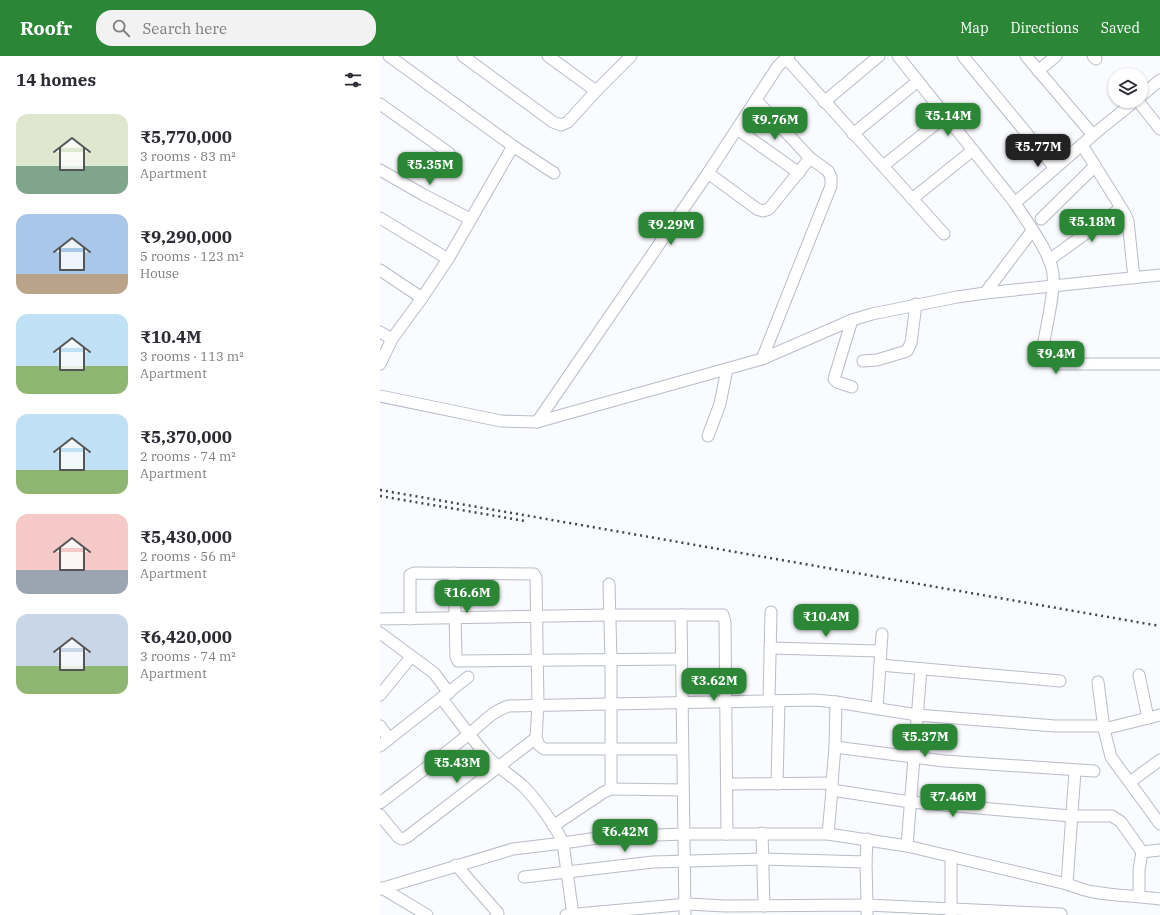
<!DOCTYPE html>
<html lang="en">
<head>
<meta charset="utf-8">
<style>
	body { margin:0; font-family:"IBM Plex Serif",serif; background:#f2f2f3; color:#2b2b33; height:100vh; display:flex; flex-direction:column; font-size:15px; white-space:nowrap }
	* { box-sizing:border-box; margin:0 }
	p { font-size:13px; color:#7c7c81 }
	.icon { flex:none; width:22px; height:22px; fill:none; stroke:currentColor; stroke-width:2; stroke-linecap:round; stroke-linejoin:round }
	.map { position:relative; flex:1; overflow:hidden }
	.sheet { display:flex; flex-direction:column; background:#fff; width:380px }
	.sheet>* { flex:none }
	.tools { position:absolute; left:728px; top:12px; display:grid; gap:8px }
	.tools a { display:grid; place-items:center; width:40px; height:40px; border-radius:50%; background:#fff; box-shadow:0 1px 3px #0004; font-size:20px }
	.price { position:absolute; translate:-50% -34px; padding:0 9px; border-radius:8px; background:#2b8636; color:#fff; font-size:13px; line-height:26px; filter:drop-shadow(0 1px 2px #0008) }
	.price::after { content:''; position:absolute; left:50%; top:24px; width:12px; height:9px; margin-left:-6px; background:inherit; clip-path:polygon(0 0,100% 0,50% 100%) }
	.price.active { background:#222; color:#fff }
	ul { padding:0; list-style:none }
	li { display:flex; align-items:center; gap:12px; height:100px; padding:0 16px }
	li span { display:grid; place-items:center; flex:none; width:112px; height:80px; border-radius:12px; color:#555 }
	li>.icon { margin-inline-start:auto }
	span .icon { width:48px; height:48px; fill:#fffc; stroke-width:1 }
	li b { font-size:17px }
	h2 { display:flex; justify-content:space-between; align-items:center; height:48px; padding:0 16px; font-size:17px }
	header { display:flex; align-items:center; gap:24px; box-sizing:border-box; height:56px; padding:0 20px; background:#2b8636; color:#fff }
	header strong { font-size:19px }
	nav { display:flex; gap:22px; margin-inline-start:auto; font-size:14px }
	.search { width:280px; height:36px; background:#f2f2f3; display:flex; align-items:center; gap:10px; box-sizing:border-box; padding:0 14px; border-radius:16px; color:#7c7c81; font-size:15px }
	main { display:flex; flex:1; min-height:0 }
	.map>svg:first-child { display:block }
</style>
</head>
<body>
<header>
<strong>Roofr</strong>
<div class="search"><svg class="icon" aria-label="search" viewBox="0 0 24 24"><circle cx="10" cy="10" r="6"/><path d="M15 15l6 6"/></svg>Search here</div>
<nav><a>Map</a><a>Directions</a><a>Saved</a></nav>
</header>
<main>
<section class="sheet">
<h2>14 homes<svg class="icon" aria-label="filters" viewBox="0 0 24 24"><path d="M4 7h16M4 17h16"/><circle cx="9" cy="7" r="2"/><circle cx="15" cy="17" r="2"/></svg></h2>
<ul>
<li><span style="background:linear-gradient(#dfe7d0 65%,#7fa58c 0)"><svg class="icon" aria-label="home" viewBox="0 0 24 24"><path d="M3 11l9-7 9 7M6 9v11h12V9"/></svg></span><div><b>₹5,770,000</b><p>3 rooms · 83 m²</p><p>Apartment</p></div></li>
<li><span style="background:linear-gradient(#a9c7e8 75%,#b9a48a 0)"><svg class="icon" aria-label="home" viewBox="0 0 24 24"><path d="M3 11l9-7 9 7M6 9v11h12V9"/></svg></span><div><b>₹9,290,000</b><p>5 rooms · 123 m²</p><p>House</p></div></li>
<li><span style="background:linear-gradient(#bfe0f5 65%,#8fb573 0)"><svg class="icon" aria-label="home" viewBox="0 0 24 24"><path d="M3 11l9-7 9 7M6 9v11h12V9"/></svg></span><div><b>₹10.4M</b><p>3 rooms · 113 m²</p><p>Apartment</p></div></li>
<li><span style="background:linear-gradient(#bfe0f5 70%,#8fb573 0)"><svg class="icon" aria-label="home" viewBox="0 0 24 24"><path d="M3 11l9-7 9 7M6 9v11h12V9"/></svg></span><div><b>₹5,370,000</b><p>2 rooms · 74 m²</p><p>Apartment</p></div></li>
<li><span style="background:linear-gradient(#f6c9c9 70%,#9aa5b1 0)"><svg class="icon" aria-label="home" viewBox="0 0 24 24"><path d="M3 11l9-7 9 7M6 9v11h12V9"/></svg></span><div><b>₹5,430,000</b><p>2 rooms · 56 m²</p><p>Apartment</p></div></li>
<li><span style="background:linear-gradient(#c9d6e8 65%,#8fb573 0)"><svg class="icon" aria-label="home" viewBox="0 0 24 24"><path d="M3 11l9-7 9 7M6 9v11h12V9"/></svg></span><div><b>₹6,420,000</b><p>3 rooms · 74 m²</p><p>Apartment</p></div></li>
</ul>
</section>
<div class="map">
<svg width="780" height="859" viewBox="0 0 780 859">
	<rect width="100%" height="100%" fill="#fafbfe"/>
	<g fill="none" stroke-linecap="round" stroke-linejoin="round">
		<defs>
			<g id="minor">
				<path d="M9 0 133 90 174 117"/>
				<path d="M83 0 173 66 181 69 188 66 216 35 251 0"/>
				<path d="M168 0 216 35"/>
				<path d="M518 0 635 147"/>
				<path d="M583 0 675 112"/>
				<path d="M646 0 713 79 635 147C646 165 671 197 673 218 675 237 666 271 663 291 665 302 669 305 679 308H780"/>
				<path d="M713 0 716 3"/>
				<path d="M406 2 564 178"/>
				<path d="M658 15 676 0"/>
				<path d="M761 40 780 24"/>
				<path d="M376 44 430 102 448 115 451 121V130L382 303"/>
				<path d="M758 45 780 73"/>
				<path d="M444 46 499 0"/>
				<path d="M0 48 69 97"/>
				<path d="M357 73 419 117"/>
				<path d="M473 78 538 25"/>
				<path d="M713 79 755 45"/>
				<path d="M702 89 745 158 748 165 754 222"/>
				<path d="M503 110 566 60"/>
				<path d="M0 114 42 138 90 163"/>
				<path d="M328 117 377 153 383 155 389 153 430 102"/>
				<path d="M532 143 593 94"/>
				<path d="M0 162 68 203"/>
				<path d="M661 163 715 110"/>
				<path d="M669 204 741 152"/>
				<path d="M0 214 42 242"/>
				<path d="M605 237 652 175"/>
				<path d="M472 264 454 323 457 326 472 331"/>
				<path d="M0 276 12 283"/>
				<path d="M483 305 497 304 527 295 531 287 536 248"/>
				<path d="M0 308 12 283 42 242 68 203 133 90"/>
				<path d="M0 340 121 365 157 366 382 303 472 264 492 258 577 241 605 237 780 219"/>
				<path d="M157 366 328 117 398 10 409 0"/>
				<path d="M328 380 340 348 347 313"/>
				<path d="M74 517 76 601 78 605 301 603"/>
				<path d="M301 559 305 859"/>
				<path d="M0 563 230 559H343L345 566 347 778"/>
				<path d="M30 563V519L34 517 154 518 156 522 158 649 156 682 159 689 164 693H302"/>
				<path d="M0 577 54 617 69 637"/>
				<path d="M390 592 500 595"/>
				<path d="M500 609 680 625"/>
				<path d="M759 619 768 662"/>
				<path d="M718 626 724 673 731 701 780 768"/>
				<path d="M0 639 31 601"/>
				<path d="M62 643C77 662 91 682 107 700 118 712 131 719 143 730 156 743 176 770 183 787L193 859"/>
				<path d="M389 644 391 556"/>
				<path d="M497 653 502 578"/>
				<path d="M0 670 9 683"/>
				<path d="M724 673 780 659"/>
				<path d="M0 690 88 621"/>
				<path d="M455 691 456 646"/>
				<path d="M750 726 780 704"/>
				<path d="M452 727 455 691 564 705 714 715"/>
				<path d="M348 728 452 727V734L530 746 691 760H732L741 766 762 796 780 794"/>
				<path d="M397 728 399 645"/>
				<path d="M231 733 303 734"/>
				<path d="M0 747C30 724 60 702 89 678 102 668 113 654 129 650L435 644 456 646 537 659 675 670H724"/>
				<path d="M0 759 18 781 22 783 27 781 156 682"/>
				<path d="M173 770 224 736 231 733V604L229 528"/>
				<path d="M382 777 384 850"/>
				<path d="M448 778 452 734"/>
				<path d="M527 790 541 613"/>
				<path d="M571 800V858"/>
				<path d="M486 806 487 783"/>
				<path d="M76 809 118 857 116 859"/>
				<path d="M144 821 273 806 383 803 486 806 487 849 681 858"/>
				<path d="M687 828 695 715"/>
				<path d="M2 832 47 859"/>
				<path d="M0 833 133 793 183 787 224 781 304 778H448L527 790 687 828C696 831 705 835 714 836 736 840 758 840 780 843"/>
				<path d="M759 840V814L762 796"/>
				<path d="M186 859 308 848 345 850 487 849V859"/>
			</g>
		</defs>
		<use href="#minor" stroke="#b8bcc9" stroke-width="13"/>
		<use href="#minor" stroke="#fff" stroke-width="11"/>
		<g stroke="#434449" stroke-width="2.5" stroke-dasharray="2 4" stroke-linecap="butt">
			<path d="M0 434 780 570"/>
			<path d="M0 440 145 465"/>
		</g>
	</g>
</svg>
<div class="tools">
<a><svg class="icon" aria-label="layers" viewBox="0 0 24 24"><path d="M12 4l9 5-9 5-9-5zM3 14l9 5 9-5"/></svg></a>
</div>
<b class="price" style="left:568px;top:81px">₹5.14M</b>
<b class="price" style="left:395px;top:85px">₹9.76M</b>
<b class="price active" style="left:658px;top:112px">₹5.77M</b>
<b class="price" style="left:50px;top:130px">₹5.35M</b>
<b class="price" style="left:712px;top:187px">₹5.18M</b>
<b class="price" style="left:291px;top:190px">₹9.29M</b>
<b class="price" style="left:676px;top:319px">₹9.4M</b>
<b class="price" style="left:87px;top:558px">₹16.6M</b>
<b class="price" style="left:446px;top:582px">₹10.4M</b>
<b class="price" style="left:334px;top:646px">₹3.62M</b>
<b class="price" style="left:545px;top:702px">₹5.37M</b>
<b class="price" style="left:77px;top:728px">₹5.43M</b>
<b class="price" style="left:573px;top:762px">₹7.46M</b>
<b class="price" style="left:245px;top:797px">₹6.42M</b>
</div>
</main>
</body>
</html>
